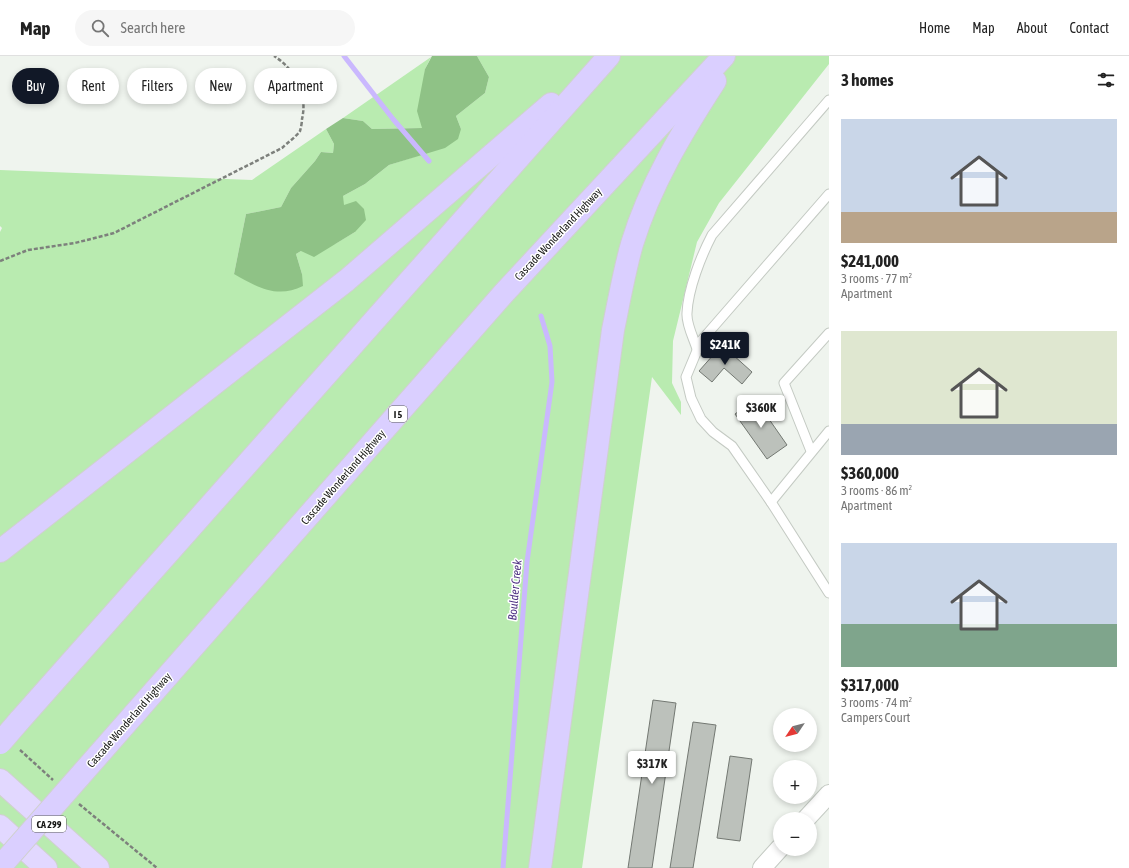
<!DOCTYPE html>
<html lang="en">
<head>
<meta charset="utf-8">
<style>
	body { margin:0; font-family:"Asap Condensed",sans-serif; background:#f6f6f6; color:#222; height:100vh; display:flex; flex-direction:column; font-size:15px; white-space:nowrap }
	* { box-sizing:border-box; margin:0 }
	p { font-size:13px; color:#767676 }
	.icon { flex:none; width:22px; height:22px; fill:none; stroke:currentColor; stroke-width:2; stroke-linecap:round; stroke-linejoin:round }
	.map { position:relative; flex:1; overflow:hidden }
	.panel { display:flex; flex-direction:column; background:#fff; width:300px }
	.panel>* { flex:none }
	.banner { position:absolute; left:12px; top:12px; width:380px; height:36px; display:flex; gap:8px }
	.needle { width:26px; rotate:235deg }
	.tools { position:absolute; left:773px; top:652px; display:grid; gap:8px }
	.tools a { display:grid; place-items:center; width:44px; height:44px; border-radius:50%; background:#fff; box-shadow:0 2px 6px #0003; font-size:20px }
	.price { position:absolute; translate:-50% -34px; padding:0 9px; border-radius:4px; background:#fff; color:#222; font-size:13px; line-height:26px; filter:drop-shadow(0 1px 2px #0008) }
	.price::after { content:''; position:absolute; left:50%; top:24px; width:12px; height:9px; margin-left:-6px; background:inherit; clip-path:polygon(0 0,100% 0,50% 100%) }
	.price.on { background:#111827; color:#fff }
	ul { padding:0; list-style:none }
	li { display:grid; align-content:center; gap:8px; height:212px; padding:0 12px }
	li span { display:grid; place-items:center; height:124px; border-radius:0px; color:#555 }
	li>.icon { margin-inline-start:auto }
	span .icon { width:72px; height:72px; fill:#fffc; stroke-width:1 }
	li b { font-size:17px }
	h2 { display:flex; justify-content:space-between; align-items:center; height:48px; padding:0 12px; font-size:17px }
	.pill { padding:0 14px; border-radius:18px; background:#fff; box-shadow:0 2px 6px #0003; font-size:14px; line-height:36px }
	.pill.on { background:#111827; color:#fff }
	header { display:flex; align-items:center; gap:24px; box-sizing:border-box; height:56px; padding:0 20px; background:#fff; border-bottom:1px solid #e0e0e0 }
	header strong { font-size:19px }
	nav { display:flex; gap:22px; margin-inline-start:auto; font-size:14px }
	.search { width:280px; height:36px; background:#f6f6f6; display:flex; align-items:center; gap:10px; box-sizing:border-box; padding:0 14px; border-radius:22px; color:#767676; font-size:15px }
	main { display:flex; flex:1; min-height:0 }
	.map>svg:first-child { display:block }
</style>
</head>
<body>
<header>
<strong>Map</strong>
<div class="search"><svg class="icon" aria-label="search" viewBox="0 0 24 24"><circle cx="10" cy="10" r="6"/><path d="M15 15l6 6"/></svg>Search here</div>
<nav><a>Home</a><a>Map</a><a>About</a><a>Contact</a></nav>
</header>
<main>
<div class="map">
<svg width="829" height="812" viewBox="0 0 829 812">
	<rect width="100%" height="100%" fill="#eff4ee"/>
	<g fill="#b9ebb0">
		<path d="M477 0H829V8L719 147 697 186 673 285 672 327 681 346V359L652 321 582 812H0V176L2 172 0 170V114L252 124 326 73 334 88 333 97 321 96 315 105 291 132 281 151 246 158 234 218H302L296 198 301 195 335 188 355 176 343 149V140L365 128 389 109 414 101 461 73 456 60 485 37 489 21Z"/>
		<path d="M431 1 425 13 422 72 372 73 363 65 343 62Z"/>
	</g>
	<path fill="#8fc286" d="M432 0H477L489 21 485 37 456 60 461 73 458 83 445 92 389 109 365 128 343 140 344 149 356 145 364 153 366 164 355 176 314 201 301 195 296 198 302 218 303 230C277 243 257 231 234 218L246 158 281 151 291 132 315 105 321 96 333 97 334 88 326 73 343 62 363 65 372 73 422 72 417 55 425 13Z"/>
	<g fill="none" stroke-linecap="round" stroke-linejoin="round">
		<g stroke="#cab8fe" stroke-width="5">
			<path d="M344 0 393 63 429 105"/>
			<path d="M503 812 527 506 552 326 550 290 541 260"/>
		</g>
	</g>
	<g fill="#bcc1bb" stroke="#737872">
		<path d="M722 289 752 316 742 328 724 312 712 326 699 315Z"/>
		<path d="M755 343 787 389 767 403 735 358Z"/>
		<path d="M653 644 676 647 652 812H628Z"/>
		<path d="M693 666 716 669 693 812H670Z"/>
		<path d="M730 700 752 703 740 785 717 782Z"/>
	</g>
	<g fill="none" stroke-linecap="round" stroke-linejoin="round">
		<defs>
			<g id="service">
				<path d="M829 138 701 285 686 321 691 342 701 363 713 376 732 390 771 446 829 537"/>
				<path d="M697 293C694 283 686 268 687 257 688 233 701 200 712 179L829 44"/>
				<path d="M811 395 784 327 829 277"/>
				<path d="M771 446 829 375"/>
			</g>
			<g id="minor">
				<path d="M806 763 829 738"/>
				<path d="M762 812 780 792"/>
			</g>
			<g id="trunk">
				<path d="M0 724 98 812"/>
				<path d="M0 770 46 812"/>
			</g>
			<g id="motorway">
				<path d="M0 495 347 224 551 48"/>
				<path d="M19 665 609 0"/>
				<path d="M79 721 504 237 724 0"/>
				<path d="M540 812 613 274C619 245 624 216 632 188 650 129 682 76 715 25"/>
			</g>
		</defs>
		<use href="#service" stroke="#c4cac3" stroke-width="11"/>
		<use href="#minor" stroke="#c4cac3" stroke-width="20"/>
		<use href="#trunk" stroke="#d0d0d0" stroke-width="24"/>
		<use href="#motorway" stroke="#d0d0d0" stroke-width="24"/>
		<g stroke="#7d807c" stroke-width="2.5" stroke-dasharray="4 2" stroke-linecap="butt">
			<path d="M0 205 28 194 75 187 114 177 282 92C287 87 296 81 300 75 301 72 302 66 302 63 308 38 295 13 274 0"/>
			<path d="M20 694 53 724"/>
			<path d="M79 748 157 812"/>
		</g>
		<use href="#service" stroke="#fff" stroke-width="9"/>
		<use href="#minor" stroke="#fff" stroke-width="18"/>
		<use href="#trunk" stroke="#e2d8ff" stroke-width="22"/>
		<use href="#motorway" stroke="#dacfff" stroke-width="22"/>
		<defs>
			<g id="motorway-bridge">
				<path d="M0 687 19 665"/>
				<path d="M0 811 79 721"/>
			</g>
		</defs>
		<use href="#motorway-bridge" stroke="#d0d0d0" stroke-width="24" stroke-linecap="butt"/>
		<use href="#motorway-bridge" stroke="#dacfff" stroke-width="22"/>
	</g>
	<g text-anchor="middle" stroke-width="3" stroke-linejoin="round" paint-order="stroke">
		<g fill="#fff" stroke="#5b5c5a" stroke-width="1">
			<rect x="389" y="350" width="18" height="16" rx="3"/>
			<rect x="32" y="760" width="34" height="16" rx="3"/>
		</g>
		<g font-size="10" font-weight="bold" fill="#151614">
			<text x="398" y="362">I 5</text>
			<text x="49" y="772">CA 299</text>
		</g>
		<g font-size="11" fill="#151614" stroke="#fff">
			<text transform="translate(558 178) rotate(-47)" y="4">Cascade Wonderland Highway</text>
			<text transform="translate(343 421) rotate(-49)" y="4">Cascade Wonderland Highway</text>
			<text transform="translate(129 664) rotate(-49)" y="4">Cascade Wonderland Highway</text>
		</g>
		<g font-size="12" font-style="italic" fill="#503484" stroke="#fff">
			<text transform="translate(515 534) rotate(-85)" y="4">Boulder Creek</text>
		</g>
	</g>
</svg>
<div class="tools">
<a><svg class="needle" viewBox="-14 -14 28 28"><path d="M0-13l5 13h-10z" fill="#e53935"/><path d="M0 13l5-13h-10z" fill="#767676"/></svg></a>
<a>+</a>
<a>−</a>
</div>
<b class="price on" style="left:725px;top:310px">$241K</b>
<b class="price" style="left:761px;top:373px">$360K</b>
<b class="price" style="left:652px;top:729px">$317K</b>
<div class="banner">
<a class="pill on">Buy</a>
<a class="pill">Rent</a>
<a class="pill">Filters</a>
<a class="pill">New</a>
<a class="pill">Apartment</a>
</div>
</div>
<section class="panel">
<h2>3 homes<svg class="icon" aria-label="filters" viewBox="0 0 24 24"><path d="M4 7h16M4 17h16"/><circle cx="9" cy="7" r="2"/><circle cx="15" cy="17" r="2"/></svg></h2>
<ul>
<li><span style="background:linear-gradient(#c9d6e8 75%,#b9a48a 0)"><svg class="icon" aria-label="home" viewBox="0 0 24 24"><path d="M3 11l9-7 9 7M6 9v11h12V9"/></svg></span><div><b>$241,000</b><p>3 rooms · 77 m²</p><p>Apartment</p></div></li>
<li><span style="background:linear-gradient(#dfe7d0 75%,#9aa5b1 0)"><svg class="icon" aria-label="home" viewBox="0 0 24 24"><path d="M3 11l9-7 9 7M6 9v11h12V9"/></svg></span><div><b>$360,000</b><p>3 rooms · 86 m²</p><p>Apartment</p></div></li>
<li><span style="background:linear-gradient(#c9d6e8 65%,#7fa58c 0)"><svg class="icon" aria-label="home" viewBox="0 0 24 24"><path d="M3 11l9-7 9 7M6 9v11h12V9"/></svg></span><div><b>$317,000</b><p>3 rooms · 74 m²</p><p>Campers Court</p></div></li>
</ul>
</section>
</main>
</body>
</html>
